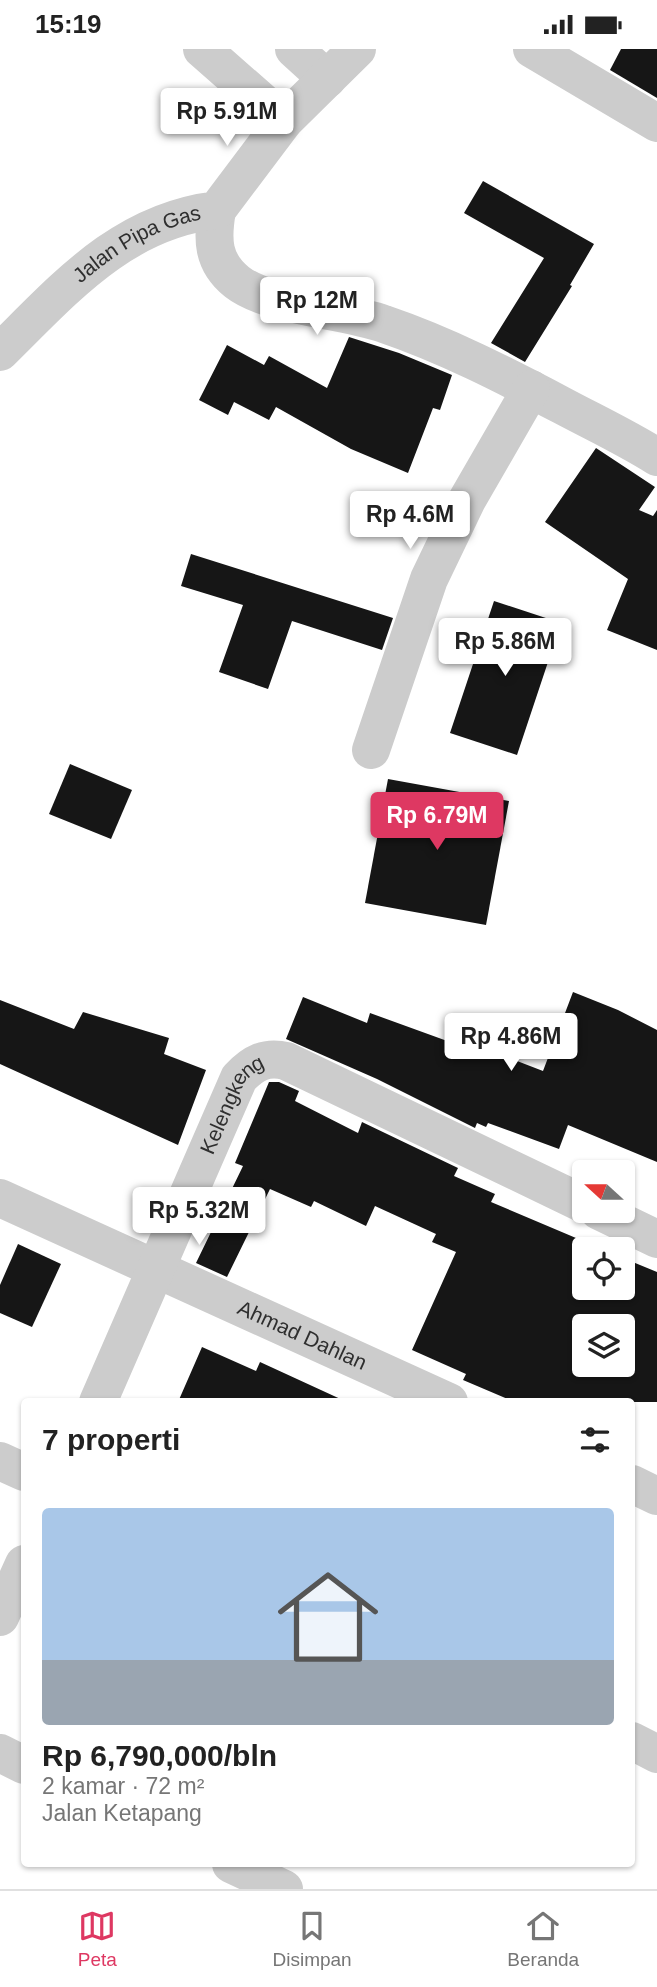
<!DOCTYPE html>
<html lang="id">
<head>
<meta charset="utf-8">
<style>
	body { margin:0; font-family:Helvetica,sans-serif; background:#f2f2f2; color:#222; height:100vh; display:flex; flex-direction:column; font-size:26px; white-space:nowrap }
	* { box-sizing:border-box; margin:0 }
	p { font-size:23px; color:#767676 }
	.icon { flex:none; width:38px; height:38px; fill:none; stroke:currentColor; stroke-width:2; stroke-linecap:round; stroke-linejoin:round }
	.map { position:relative; flex:1; overflow:hidden }
	.details { position:absolute; left:21px; top:1349px; width:614px; height:469px; display:flex; flex-direction:column; background:#fff; border-radius:7px; box-shadow:0 2px 5px #0004 }
	.details>* { flex:none }
	.needle { width:46px; rotate:291deg }
	.controls { position:absolute; left:572px; top:1111px; display:grid; gap:14px }
	.controls a { display:grid; place-items:center; width:63px; height:63px; border-radius:7px; background:#fff; box-shadow:0 2px 5px #0004; font-size:35px }
	.price { position:absolute; translate:-50% -60px; padding:0 16px; border-radius:7px; background:#fff; color:#222; font-size:23px; line-height:46px; filter:drop-shadow(0 2px 4px #0008) }
	.price::after { content:''; position:absolute; left:50%; top:42px; width:21px; height:16px; margin-left:-10px; background:inherit; clip-path:polygon(0 0,100% 0,50% 100%) }
	.price.selected { background:#de3862; color:#fff }
	ul { padding:0; list-style:none }
	li { display:grid; align-content:center; gap:14px; height:371px; padding:0 21px }
	li+li { border-top:2px solid #e0e0e0 }
	li span { display:grid; place-items:center; height:217px; border-radius:7px; color:#555 }
	li>.icon { margin-inline-start:auto }
	span .icon { width:126px; height:126px; fill:#fffc; stroke-width:1 }
	li b { font-size:30px }
	h2 { display:flex; justify-content:space-between; align-items:center; height:84px; padding:0 21px; font-size:30px }
	.status { display:flex; justify-content:space-between; align-items:center; height:49px; padding:0 35px; background:#fff; direction:ltr }
	.status svg { height:19px; fill:currentColor }
	.menu { display:flex; justify-content:space-around; align-items:center; height:98px; border-top:2px solid #e0e0e0; background:#fff; font-size:19px; color:#767676 }
	.menu a { display:grid; justify-items:center; gap:4px }
	.menu .selected { color:#de3862 }
	.map>svg:first-child { display:block }
</style>
</head>
<body>
<div class="status"><b>15:19</b><svg viewBox="0 0 49 12"><path d="M0 12V9h3v3zM5 12V6h3v6zM10 12V3h3v9zM15 12V0h3v12zM26 1h20v11H26zM47 4h2v5h-2z"/></svg></div>
<div class="map">
<svg width="657" height="1840" viewBox="0 0 657 1840">
	<rect width="100%" height="100%" fill="#fff"/>
	<g fill="#161616" fill-rule="evenodd">
		<path d="M621 0H657V49L610 21Z"/>
		<path d="M483 132 594 195 570 236 572 237 525 313 491 294 544 209 464 164Z"/>
		<path d="M349 288 399 304 452 326 440 361 433 359 408 424 351 400 276 358 269 371 234 353 228 366 199 351 227 296 264 316 269 307 327 339Z"/>
		<path d="M596 399 655 438 639 461 653 467 657 461V601L607 581 628 530 545 473Z"/>
		<path d="M191 505 393 569 382 601 292 572 268 640 219 623 243 556 181 537Z"/>
		<path d="M494 552 561 574 517 706 450 684Z"/>
		<path d="M70 715 132 741 111 790 49 765Z"/>
		<path d="M388 730 509 752 486 876 365 854Z"/>
		<path d="M573 943 618 961 657 981V1113L568 1076 559 1100 488 1074 486 1078 477 1074 475 1079 377 1030 286 990 303 948 367 974 370 964 461 997 463 991 543 1022Z"/>
		<path d="M0 951 74 980 83 963 169 989 164 1005 206 1021 178 1096 0 1015Z"/>
		<path d="M269 1033H279L299 1042 295 1052 358 1084 362 1073 458 1119 454 1127 495 1145 491 1153 602 1200H584V1239H623V1209L657 1223V1353H515L463 1331 466 1325 412 1301 456 1203 432 1193 436 1185 375 1157 366 1177 314 1152 311 1158 270 1140 227 1228 196 1214 243 1117 235 1114ZM584 1278H623V1316H584Z"/>
		<path d="M18 1195 61 1215 32 1278 0 1264V1236Z"/>
		<path d="M202 1298 256 1322 260 1313 347 1353H178Z"/>
	</g>
	<g fill="none" stroke-linecap="round" stroke-linejoin="round">
		<g stroke="#ccc" stroke-width="38">
			<path d="M202 0 284 72"/>
			<path d="M294 0 327 30"/>
			<path d="M532 0 657 74"/>
			<path d="M217 161C212 190 212 213 237 233 269 258 343 260 384 275 446 296 506 327 563 357 595 374 627 389 657 408"/>
			<path id="s1" d="M0 303C65 239 122 172 217 161L284 72 357 0"/>
			<path d="M371 701 429 530 467 451 531 340"/>
			<path id="s2" d="M0 1149 449 1353"/>
			<path d="M599 1162 657 1190"/>
			<path id="s3" d="M98 1353 239 1029C253 1014 266 1007 286 1012L584 1155"/>
			<path d="M0 1412 24 1423"/>
			<path d="M632 1435 657 1447"/>
			<path d="M0 1568 24 1515"/>
			<path d="M632 1692 657 1705"/>
			<path d="M0 1704 24 1716"/>
			<path d="M231 1815 284 1840"/>
		</g>
	</g>
	<g text-anchor="middle" stroke-width="7" stroke-linejoin="round" paint-order="stroke">
		<g font-size="21" fill="#2f2f2f" stroke="#fff">
			<text dy="7" stroke="none"><textPath href="#s1" startOffset="177">Jalan Pipa Gas</textPath></text>
			<text dy="7" stroke="none"><textPath href="#s3" startOffset="327">Kelengkeng</textPath></text>
			<text dy="7" stroke="none"><textPath href="#s2" startOffset="332">Ahmad Dahlan</textPath></text>
		</g>
	</g>
</svg>
<div class="controls">
<a><svg class="needle" viewBox="-14 -14 28 28"><path d="M0-13l5 13h-10z" fill="#e53935"/><path d="M0 13l5-13h-10z" fill="#767676"/></svg></a>
<a><svg class="icon" aria-label="locate" viewBox="0 0 24 24"><circle cx="12" cy="12" r="6"/><path d="M12 2v4M12 18v4M2 12h4M18 12h4"/></svg></a>
<a><svg class="icon" aria-label="layers" viewBox="0 0 24 24"><path d="M12 4l9 5-9 5-9-5zM3 14l9 5 9-5"/></svg></a>
</div>
<b class="price" style="left:227px;top:99px">Rp 5.91M</b>
<b class="price" style="left:317px;top:288px">Rp 12M</b>
<b class="price" style="left:410px;top:502px">Rp 4.6M</b>
<b class="price" style="left:505px;top:629px">Rp 5.86M</b>
<b class="price selected" style="left:437px;top:803px">Rp 6.79M</b>
<b class="price" style="left:511px;top:1024px">Rp 4.86M</b>
<b class="price" style="left:199px;top:1198px">Rp 5.32M</b>
<section class="details">
<h2>7 properti<svg class="icon" aria-label="filters" viewBox="0 0 24 24"><path d="M4 7h16M4 17h16"/><circle cx="9" cy="7" r="2"/><circle cx="15" cy="17" r="2"/></svg></h2>
<ul>
<li><span style="background:linear-gradient(#a9c7e8 70%,#9aa5b1 0)"><svg class="icon" aria-label="home" viewBox="0 0 24 24"><path d="M3 11l9-7 9 7M6 9v11h12V9"/></svg></span><div><b>Rp 6,790,000/bln</b><p>2 kamar · 72 m²</p><p>Jalan Ketapang</p></div></li>
</ul>
</section>
</div>
<nav class="menu">
<a class="selected"><svg class="icon" aria-label="map" viewBox="0 0 24 24"><path d="M3 6l6-2 6 2 6-2v14l-6 2-6-2-6 2zM9 4v14M15 6v14"/></svg>Peta</a>
<a><svg class="icon" aria-label="saved" viewBox="0 0 24 24"><path d="M7 4h10v16l-5-4-5 4z"/></svg>Disimpan</a>
<a><svg class="icon" aria-label="home" viewBox="0 0 24 24"><path d="M3 11l9-7 9 7M6 9v11h12V9"/></svg>Beranda</a>
</nav>
</body>
</html>
